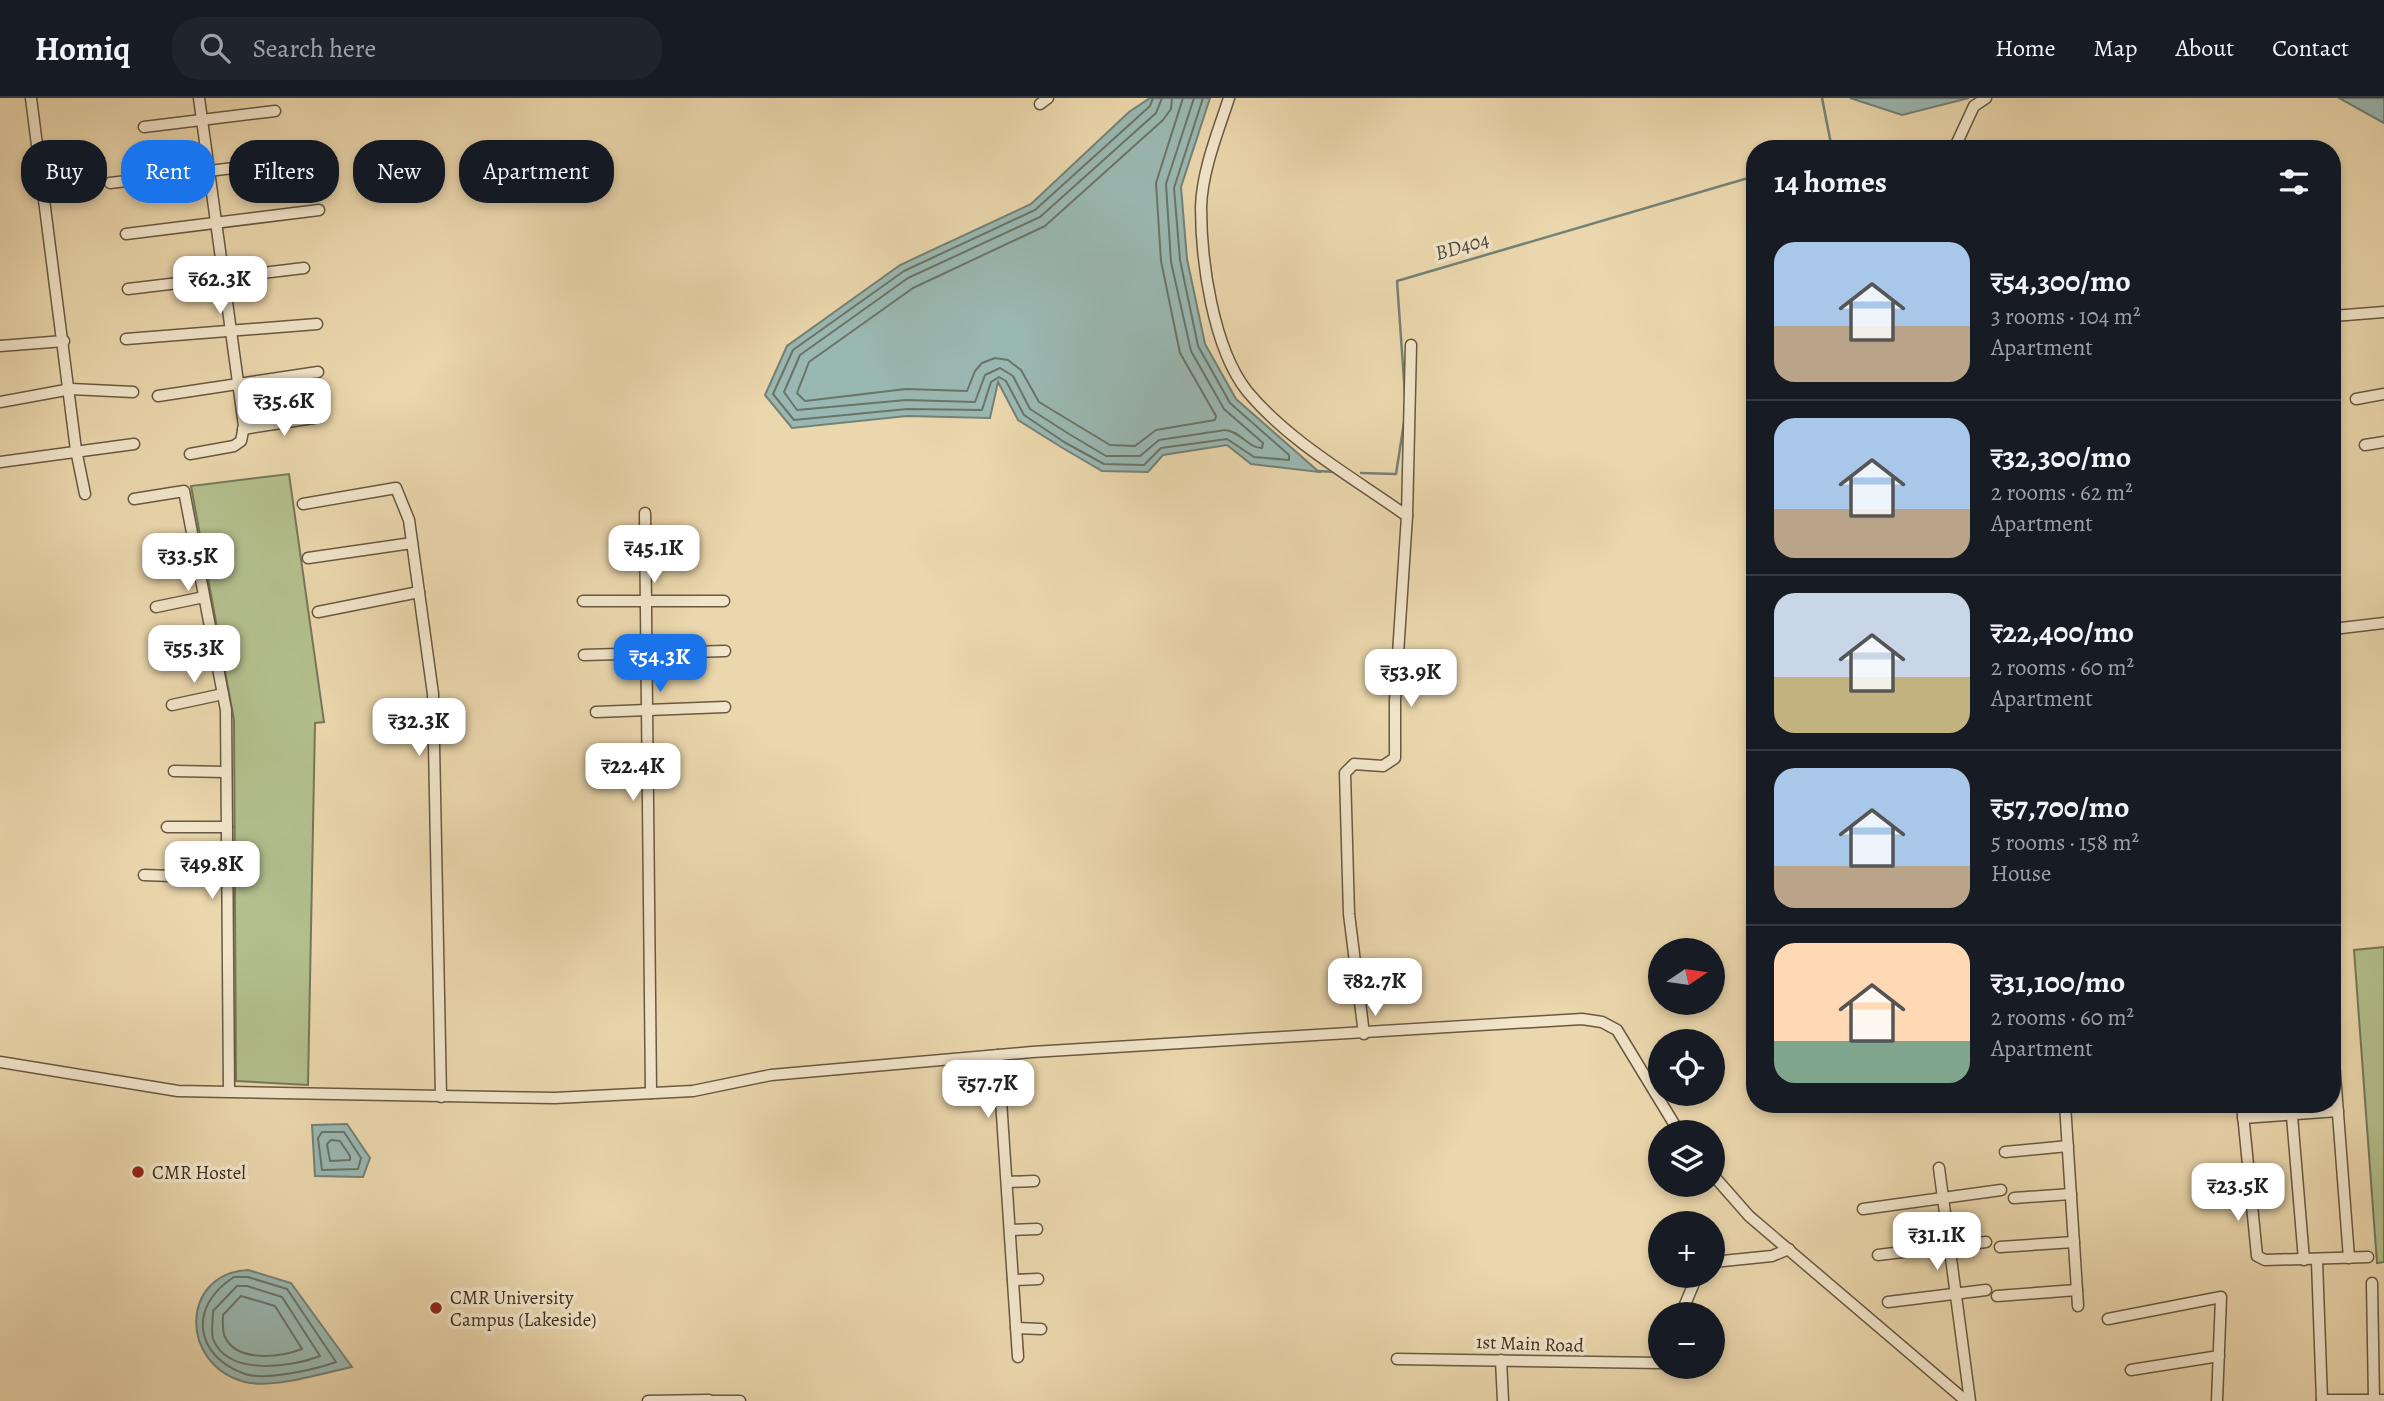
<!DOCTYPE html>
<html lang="en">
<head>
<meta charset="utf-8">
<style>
	body { margin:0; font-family:Alegreya,serif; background:#20242c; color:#f1f3f6; height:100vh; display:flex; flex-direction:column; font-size:26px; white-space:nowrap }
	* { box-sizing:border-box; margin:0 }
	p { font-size:23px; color:#9ea1a6 }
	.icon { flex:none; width:38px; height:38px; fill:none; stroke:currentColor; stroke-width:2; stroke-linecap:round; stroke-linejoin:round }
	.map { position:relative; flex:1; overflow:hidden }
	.panel { position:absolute; left:1746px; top:42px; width:595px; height:973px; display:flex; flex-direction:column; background:#171b24; border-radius:28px; box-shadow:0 4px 10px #0003 }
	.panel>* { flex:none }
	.guide { position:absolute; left:21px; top:42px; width:665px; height:63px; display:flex; gap:14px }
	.needle { width:46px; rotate:77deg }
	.controls { position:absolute; left:1648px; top:840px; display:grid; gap:14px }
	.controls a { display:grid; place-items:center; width:77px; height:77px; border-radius:50%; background:#171b24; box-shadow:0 4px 10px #0003; font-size:35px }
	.price { position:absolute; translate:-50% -60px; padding:0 16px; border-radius:14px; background:#fff; color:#222; font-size:23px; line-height:46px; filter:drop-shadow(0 2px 4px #0008) }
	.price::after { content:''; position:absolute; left:50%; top:42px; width:21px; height:16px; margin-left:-10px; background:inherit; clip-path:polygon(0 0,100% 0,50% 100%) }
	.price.selected { background:#1a73e8; color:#fff }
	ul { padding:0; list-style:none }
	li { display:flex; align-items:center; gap:21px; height:175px; padding:0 28px }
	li+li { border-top:2px solid #363941 }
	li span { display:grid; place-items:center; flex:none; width:196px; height:140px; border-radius:21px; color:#555 }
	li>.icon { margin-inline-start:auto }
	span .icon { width:84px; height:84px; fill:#fffc; stroke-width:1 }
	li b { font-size:30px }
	h2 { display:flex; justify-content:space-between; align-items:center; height:84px; padding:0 28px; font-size:30px }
	.pill { padding:0 24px; border-radius:28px; background:#171b24; box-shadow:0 4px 10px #0003; font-size:24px; line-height:63px }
	.pill.selected { background:#1a73e8; color:#fff }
	header { display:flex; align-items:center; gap:42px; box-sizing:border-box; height:98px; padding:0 35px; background:#171b24; border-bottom:2px solid #363941 }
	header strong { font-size:33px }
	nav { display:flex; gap:38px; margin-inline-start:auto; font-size:24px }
	.search { width:490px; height:63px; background:#20242c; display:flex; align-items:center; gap:18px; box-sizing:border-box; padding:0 24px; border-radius:28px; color:#9ea1a6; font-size:26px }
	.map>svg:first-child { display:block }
</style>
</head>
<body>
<header>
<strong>Homiq</strong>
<div class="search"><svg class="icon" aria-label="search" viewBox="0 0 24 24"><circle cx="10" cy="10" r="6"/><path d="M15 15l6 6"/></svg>Search here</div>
<nav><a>Home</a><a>Map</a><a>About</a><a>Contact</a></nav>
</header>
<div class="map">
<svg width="2384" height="1303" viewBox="0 0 2384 1303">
	<rect width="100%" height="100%" fill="#ebd7ad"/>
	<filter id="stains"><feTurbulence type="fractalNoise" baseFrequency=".00286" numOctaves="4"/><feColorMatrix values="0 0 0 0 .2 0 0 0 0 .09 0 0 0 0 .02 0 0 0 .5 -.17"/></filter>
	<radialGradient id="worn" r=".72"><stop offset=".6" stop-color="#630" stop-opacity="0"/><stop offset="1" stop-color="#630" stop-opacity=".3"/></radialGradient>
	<g fill="#b3bf8d" stroke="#777756" stroke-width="2">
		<path d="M289 376 324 624 315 625 308 987 236 983 234 622 191 388Z"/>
		<path d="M2384 849V1164L2377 1165 2354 852Z"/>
	</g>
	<g fill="#9ab8b2" stroke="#748177" stroke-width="2">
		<path d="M1150 0H1210L1181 89 1187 161 1205 246 1236 301 1319 374 1251 366 1227 347 1163 357 1148 374 1102 373 1061 349 1018 322 998 284 990 320 907 318 792 330 765 297 787 248 900 167 1031 106 1129 14Z"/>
		<path d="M1850 0H1969L1902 17Z"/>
		<path d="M2339 0H2384V25Z"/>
		<path d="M347 1026 370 1060 363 1079 315 1078 312 1027Z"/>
		<path d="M248 1172 291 1185 352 1269C323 1275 273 1291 245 1284 178 1266 181 1175 248 1172Z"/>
	</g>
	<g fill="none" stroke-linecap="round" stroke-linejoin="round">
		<g stroke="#6a7468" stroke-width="2">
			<path d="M1153 0 1150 8 1035 112 904 173 793 252 773 296 794 322 907 311 982 312 991 284 999 279 1006 283 1024 317 1064 344 1104 366 1144 367 1161 350 1227 341 1254 359 1289 362V357L1230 305 1198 248 1180 162 1174 90 1203 0"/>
			<path d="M1162 0 1156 15 1040 119 908 180 800 257 784 294 797 312 906 302 975 304 985 277 1000 270 1013 278 1030 311 1069 336 1106 358H1140L1159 342 1225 332C1240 333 1248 350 1262 350L1263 345 1224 311 1191 253 1171 164 1166 86 1194 0"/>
			<path d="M1172 0 1171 11 1163 22 1045 128 913 190 809 264 797 295 805 303 906 291 967 293 975 273 982 265 995 260 1008 262 1021 272 1039 304 1110 347 1135 348 1156 332 1215 322 1216 318 1180 255 1161 163 1156 85 1183 0"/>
			<path d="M322 1034H344L361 1060 358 1071 322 1072 318 1040Z"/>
			<path d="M331 1042 340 1043 350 1058V1062L330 1063 327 1046Z"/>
			<path d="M234 1179H248L287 1191 336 1264C317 1271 265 1283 245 1276 194 1258 188 1208 234 1179Z"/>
			<path d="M237 1188H247L282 1199 320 1258C292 1269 228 1279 213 1241 211 1234 213 1221 213 1213Z"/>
			<path d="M241 1198 275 1208 302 1251C281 1259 237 1265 225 1239 222 1233 223 1224 223 1217Z"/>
		</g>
		<g stroke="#748177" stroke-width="2.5">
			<path d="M1822 0 1832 51"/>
			<path d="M1405 297 1397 183 1755 78"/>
			<path d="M1318 373 1335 374"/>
			<path d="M1361 375 1396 376 1405 318"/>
		</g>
		<defs>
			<g id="minor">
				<path d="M31 0 76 352 85 396"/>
				<path d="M1229 0C1218 34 1202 73 1201 109 1201 163 1213 250 1247 293 1289 344 1354 380 1407 418"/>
				<path d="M1040 6 1048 0"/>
				<path d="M144 29 275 13"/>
				<path d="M1954 51 1974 8 1986 0"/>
				<path d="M110 85 274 65"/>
				<path d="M126 136 319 112"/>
				<path d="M128 191 304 170"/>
				<path d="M2333 218 2384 214"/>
				<path d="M126 241 317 226"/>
				<path d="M0 248 64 243"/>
				<path d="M158 298 318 274"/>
				<path d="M2356 301 2384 296"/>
				<path d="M0 304 71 291 133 294"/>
				<path d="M243 331 320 319"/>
				<path d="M2365 347 2384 344"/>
				<path d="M190 356 234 348 241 343 244 328 199 0"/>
				<path d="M0 364 134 346"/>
				<path d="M134 401 184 393 226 612 229 993"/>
				<path d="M303 406 396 390 409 422 433 596 441 999"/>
				<path d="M645 415 651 995"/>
				<path d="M149 453 194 445"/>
				<path d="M308 460 412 445"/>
				<path d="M583 503H724"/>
				<path d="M156 509 204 499"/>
				<path d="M318 514 419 494"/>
				<path d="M2333 531 2384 525"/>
				<path d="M584 557 725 553"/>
				<path d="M158 559 214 550"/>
				<path d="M172 607 223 596"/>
				<path d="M596 614 725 609"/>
				<path d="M174 673 226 674"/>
				<path d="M167 729H227"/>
				<path d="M144 777 227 780"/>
				<path d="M1364 936 1349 816 1345 675 1354 666 1383 668 1395 660V602L1407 418 1411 247"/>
				<path d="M2333 950 2349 1160"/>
				<path d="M998 957 1018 1259"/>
				<path d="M0 964 178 993 555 1000 693 993 771 977 1032 954 1582 921 1602 924 1617 932 1679 1034"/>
				<path d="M2065 1006 2078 1208"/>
				<path d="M2242 1006 2257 1158 2265 1162 2368 1159"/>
				<path d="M2291 1006 2304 1162"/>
				<path d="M2243 1020 2338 1013"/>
				<path d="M2005 1054 2068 1048"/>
				<path d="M1939 1070 1970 1303"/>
				<path d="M1713 1077 1749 1118 1966 1303"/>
				<path d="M1008 1084 1034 1083"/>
				<path d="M2014 1100 2071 1096"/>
				<path d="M1863 1111 2001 1092"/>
				<path d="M1011 1132 1037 1131"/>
				<path d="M2000 1149 2074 1144"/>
				<path d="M1878 1157 1986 1144"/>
				<path d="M2317 1163 2322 1303"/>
				<path d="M1713 1164 1772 1158 1789 1151"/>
				<path d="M1013 1182 1038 1181"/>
				<path d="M2372 1185 2374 1302"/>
				<path d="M1997 1198 2077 1192"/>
				<path d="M1888 1204 1986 1192"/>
				<path d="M1681 1216 1697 1178"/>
				<path d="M2108 1221 2221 1199 2217 1303"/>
				<path d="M1016 1230 1041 1231"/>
				<path d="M1397 1261 1661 1265"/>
				<path d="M1501 1262 1503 1303"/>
				<path d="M2131 1272 2219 1258"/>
				<path d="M2322 1302H2384"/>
				<path d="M648 1303 709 1302"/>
				<path d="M709 1303H740"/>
			</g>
		</defs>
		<use href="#minor" stroke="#675942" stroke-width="13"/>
		<use href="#minor" stroke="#f2e5ca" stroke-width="10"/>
	</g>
	<g fill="#8f2418" stroke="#f2e5ca" stroke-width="2.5">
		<circle cx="138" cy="1074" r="7"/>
		<circle cx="436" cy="1210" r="7"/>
	</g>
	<g text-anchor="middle" stroke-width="7" stroke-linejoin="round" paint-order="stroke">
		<g font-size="19" fill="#3b2f1f" stroke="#f2e5ca" text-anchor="start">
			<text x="152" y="1081">CMR Hostel</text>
			<text x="450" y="1206">CMR University<tspan x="450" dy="22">Campus (Lakeside)</tspan></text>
		</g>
		<g font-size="19" fill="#3b2f1f" stroke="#f2e5ca">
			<text transform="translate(1530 1245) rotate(2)" y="7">1st Main Road</text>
		</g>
		<g font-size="21" font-style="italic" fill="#4e4a3c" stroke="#f2e5ca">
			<text transform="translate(1462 148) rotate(-16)" y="7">BD404</text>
		</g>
	</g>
	<rect width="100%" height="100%" filter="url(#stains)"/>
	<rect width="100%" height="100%" fill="url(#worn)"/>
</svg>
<div class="controls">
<a><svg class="needle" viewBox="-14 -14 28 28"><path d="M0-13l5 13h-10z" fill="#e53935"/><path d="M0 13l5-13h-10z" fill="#9ea1a6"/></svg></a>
<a><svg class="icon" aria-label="locate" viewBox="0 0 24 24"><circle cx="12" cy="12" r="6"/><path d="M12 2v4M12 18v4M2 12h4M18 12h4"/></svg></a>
<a><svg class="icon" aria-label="layers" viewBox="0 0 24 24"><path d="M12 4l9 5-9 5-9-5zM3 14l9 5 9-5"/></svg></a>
<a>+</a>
<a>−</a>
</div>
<b class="price" style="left:220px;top:218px">₹62.3K</b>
<b class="price" style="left:284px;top:340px">₹35.6K</b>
<b class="price" style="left:654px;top:487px">₹45.1K</b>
<b class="price" style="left:188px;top:495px">₹33.5K</b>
<b class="price" style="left:194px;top:587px">₹55.3K</b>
<b class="price selected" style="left:660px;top:596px">₹54.3K</b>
<b class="price" style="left:1411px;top:611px">₹53.9K</b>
<b class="price" style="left:419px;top:660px">₹32.3K</b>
<b class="price" style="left:633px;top:705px">₹22.4K</b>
<b class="price" style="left:212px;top:803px">₹49.8K</b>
<b class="price" style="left:1375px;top:920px">₹82.7K</b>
<b class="price" style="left:988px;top:1022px">₹57.7K</b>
<b class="price" style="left:2238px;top:1125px">₹23.5K</b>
<b class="price" style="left:1937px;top:1174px">₹31.1K</b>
<div class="guide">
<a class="pill">Buy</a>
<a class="pill selected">Rent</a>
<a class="pill">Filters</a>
<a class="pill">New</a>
<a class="pill">Apartment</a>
</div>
<section class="panel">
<h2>14 homes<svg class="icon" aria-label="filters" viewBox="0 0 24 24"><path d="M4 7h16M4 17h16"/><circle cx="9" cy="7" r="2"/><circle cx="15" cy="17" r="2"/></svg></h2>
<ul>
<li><span style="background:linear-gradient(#a9c7e8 60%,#b9a48a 0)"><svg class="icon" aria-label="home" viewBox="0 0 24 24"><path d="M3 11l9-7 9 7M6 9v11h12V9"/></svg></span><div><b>₹54,300/mo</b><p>3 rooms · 104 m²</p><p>Apartment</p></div></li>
<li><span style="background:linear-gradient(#a9c7e8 65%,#b9a48a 0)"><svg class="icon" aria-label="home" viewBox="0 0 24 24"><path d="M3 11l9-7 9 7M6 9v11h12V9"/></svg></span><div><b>₹32,300/mo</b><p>2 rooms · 62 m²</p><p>Apartment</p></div></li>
<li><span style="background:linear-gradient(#c9d6e8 60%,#c2b280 0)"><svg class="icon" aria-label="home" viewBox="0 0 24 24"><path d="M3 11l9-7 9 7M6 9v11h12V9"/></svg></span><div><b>₹22,400/mo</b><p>2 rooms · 60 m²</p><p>Apartment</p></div></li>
<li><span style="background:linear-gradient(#a9c7e8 70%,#b9a48a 0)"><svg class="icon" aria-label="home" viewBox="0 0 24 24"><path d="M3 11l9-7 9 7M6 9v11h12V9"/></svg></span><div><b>₹57,700/mo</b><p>5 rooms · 158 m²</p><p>House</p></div></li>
<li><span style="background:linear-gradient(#ffd9b3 70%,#7fa58c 0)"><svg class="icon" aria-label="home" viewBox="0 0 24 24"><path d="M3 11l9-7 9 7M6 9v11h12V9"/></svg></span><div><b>₹31,100/mo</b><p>2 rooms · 60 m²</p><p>Apartment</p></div></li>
</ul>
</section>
</div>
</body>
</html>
